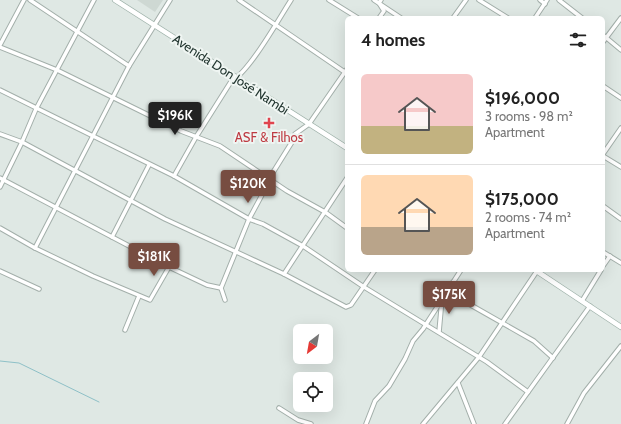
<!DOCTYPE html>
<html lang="en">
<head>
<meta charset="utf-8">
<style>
	body { margin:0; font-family:Cabin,sans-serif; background:#f2f2f2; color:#222; height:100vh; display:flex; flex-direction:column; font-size:15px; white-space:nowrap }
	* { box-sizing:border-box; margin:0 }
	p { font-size:13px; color:#767676 }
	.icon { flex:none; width:22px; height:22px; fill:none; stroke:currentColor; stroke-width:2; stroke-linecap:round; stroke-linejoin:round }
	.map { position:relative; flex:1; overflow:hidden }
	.panel { position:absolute; left:345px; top:16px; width:260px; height:256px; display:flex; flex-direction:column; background:#fff; border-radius:6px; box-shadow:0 4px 16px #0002 }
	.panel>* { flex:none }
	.needle { width:26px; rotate:211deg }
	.controls { position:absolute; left:293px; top:324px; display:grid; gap:8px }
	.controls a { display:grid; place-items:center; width:40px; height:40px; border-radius:6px; background:#fff; box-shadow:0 4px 16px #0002; font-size:20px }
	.price { position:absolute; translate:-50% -34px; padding:0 9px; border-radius:4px; background:#774d41; color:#fff; font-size:13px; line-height:26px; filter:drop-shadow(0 1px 2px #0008) }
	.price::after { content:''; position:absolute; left:50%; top:24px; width:12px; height:9px; margin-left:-6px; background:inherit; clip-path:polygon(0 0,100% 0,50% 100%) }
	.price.active { background:#222; color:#fff }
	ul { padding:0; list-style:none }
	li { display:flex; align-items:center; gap:12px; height:100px; padding:0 16px }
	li+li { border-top:1px solid #e0e0e0 }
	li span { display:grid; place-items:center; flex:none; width:112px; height:80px; border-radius:6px; color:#555 }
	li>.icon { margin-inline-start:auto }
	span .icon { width:48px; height:48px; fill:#fffc; stroke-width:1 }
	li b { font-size:17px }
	h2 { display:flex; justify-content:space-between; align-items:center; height:48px; padding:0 16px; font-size:17px }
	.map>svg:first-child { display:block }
</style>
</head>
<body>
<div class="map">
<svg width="621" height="424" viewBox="0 0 621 424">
	<rect width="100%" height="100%" fill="#dfe8e4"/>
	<path fill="#ced8d3" d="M137 0H163L155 12Z"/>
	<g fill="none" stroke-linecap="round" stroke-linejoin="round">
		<path stroke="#8ec0c7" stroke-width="1" d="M0 361 19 363 99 402"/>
		<defs>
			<g id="street">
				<path d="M30 0 129 66"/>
				<path d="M239 0 346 73"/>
				<path d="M329 0 358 18"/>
				<path d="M374 0 401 18"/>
				<path d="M479 0 508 18"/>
				<path d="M540 0 545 4"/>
				<path d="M559 0 582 18"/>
				<path d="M379 18 384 11 379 3 381 0"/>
				<path d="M453 18 466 0"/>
				<path d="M535 18 547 0"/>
				<path d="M603 35 621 50"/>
				<path d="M603 42 621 18"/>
				<path d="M0 45 24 0"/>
				<path d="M0 47 57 70 181 131 220 146 287 191 325 212 347 228"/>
				<path d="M603 86 621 98"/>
				<path d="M0 90 174 176 249 219 263 224 303 246 364 287 487 362 528 392"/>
				<path d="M0 134 22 142 165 219 284 274 346 307 351 305 375 270"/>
				<path d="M603 154 621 128"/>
				<path d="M603 156 621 167"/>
				<path d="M174 176 196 137 232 80C248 74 280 17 291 0"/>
				<path d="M0 178 169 267 207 285 221 288"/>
				<path d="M0 187 22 142 36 109 94 0"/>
				<path d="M603 206 621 219"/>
				<path d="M0 228 35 248 93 276 150 300 169 267"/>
				<path d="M112 237 149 165"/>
				<path d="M35 248 129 66 170 0"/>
				<path d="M603 252 621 263"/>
				<path d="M603 266 610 256"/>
				<path d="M0 271 39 289"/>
				<path d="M284 274 347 178"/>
				<path d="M453 282 456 291 469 304 534 341 553 358"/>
				<path d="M225 300 221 288 249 219 270 180 272 174 292 142 295 134 309 124 347 69"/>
				<path d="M582 301 601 270"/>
				<path d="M125 330 139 296"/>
				<path d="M439 332 442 299"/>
				<path d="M458 383 474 424"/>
				<path d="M279 408 298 420 311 424"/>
				<path d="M366 424 375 401 389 386 405 359 413 341 423 329 461 270"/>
				<path d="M423 424 479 357 537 271"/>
				<path d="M505 424 590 306"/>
				<path d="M567 424 584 393 621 346"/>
			</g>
			<g id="secondary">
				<path d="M115 0 347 148"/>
				<path d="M535 270 621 327"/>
			</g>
		</defs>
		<use href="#street" stroke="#a3afaa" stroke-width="5.5"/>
		<use href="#secondary" stroke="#a0b3ab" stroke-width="6"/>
		<use href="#street" stroke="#fff" stroke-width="3.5"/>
		<use href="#secondary" stroke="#fff" stroke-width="4.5"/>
	</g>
	<path fill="#e0444e" stroke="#eff5f2" stroke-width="1.5" d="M267 117h4v4h4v4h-4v4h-4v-4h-4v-4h4z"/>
	<g text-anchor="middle" stroke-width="4" stroke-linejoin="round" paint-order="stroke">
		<g font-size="13" fill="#223630" stroke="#eff5f2">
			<text transform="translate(231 74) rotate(33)" y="5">Avenida Don José Nambi</text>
		</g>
		<g font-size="13" fill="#be3a42" stroke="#eff5f2">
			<text x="269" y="142">ASF &amp; Filhos</text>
		</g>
	</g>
</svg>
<div class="controls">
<a><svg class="needle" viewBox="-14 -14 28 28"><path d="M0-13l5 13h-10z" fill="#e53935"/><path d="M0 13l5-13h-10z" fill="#767676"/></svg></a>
<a><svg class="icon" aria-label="locate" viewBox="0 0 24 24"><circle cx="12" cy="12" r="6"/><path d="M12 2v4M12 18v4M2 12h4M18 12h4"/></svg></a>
</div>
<b class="price active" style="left:175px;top:136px">$196K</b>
<b class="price" style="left:248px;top:204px">$120K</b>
<b class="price" style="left:154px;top:277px">$181K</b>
<b class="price" style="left:449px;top:315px">$175K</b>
<section class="panel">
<h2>4 homes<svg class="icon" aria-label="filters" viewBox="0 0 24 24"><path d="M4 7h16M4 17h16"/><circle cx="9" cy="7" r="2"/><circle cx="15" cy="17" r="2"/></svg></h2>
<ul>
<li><span style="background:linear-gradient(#f6c9c9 65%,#c2b280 0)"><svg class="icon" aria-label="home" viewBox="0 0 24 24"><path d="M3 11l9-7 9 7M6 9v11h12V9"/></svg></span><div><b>$196,000</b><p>3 rooms · 98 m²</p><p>Apartment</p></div></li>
<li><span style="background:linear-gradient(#ffd9b3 65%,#b9a48a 0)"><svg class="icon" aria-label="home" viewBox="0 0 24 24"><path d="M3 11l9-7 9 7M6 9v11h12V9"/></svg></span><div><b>$175,000</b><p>2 rooms · 74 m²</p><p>Apartment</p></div></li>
</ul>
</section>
</div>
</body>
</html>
